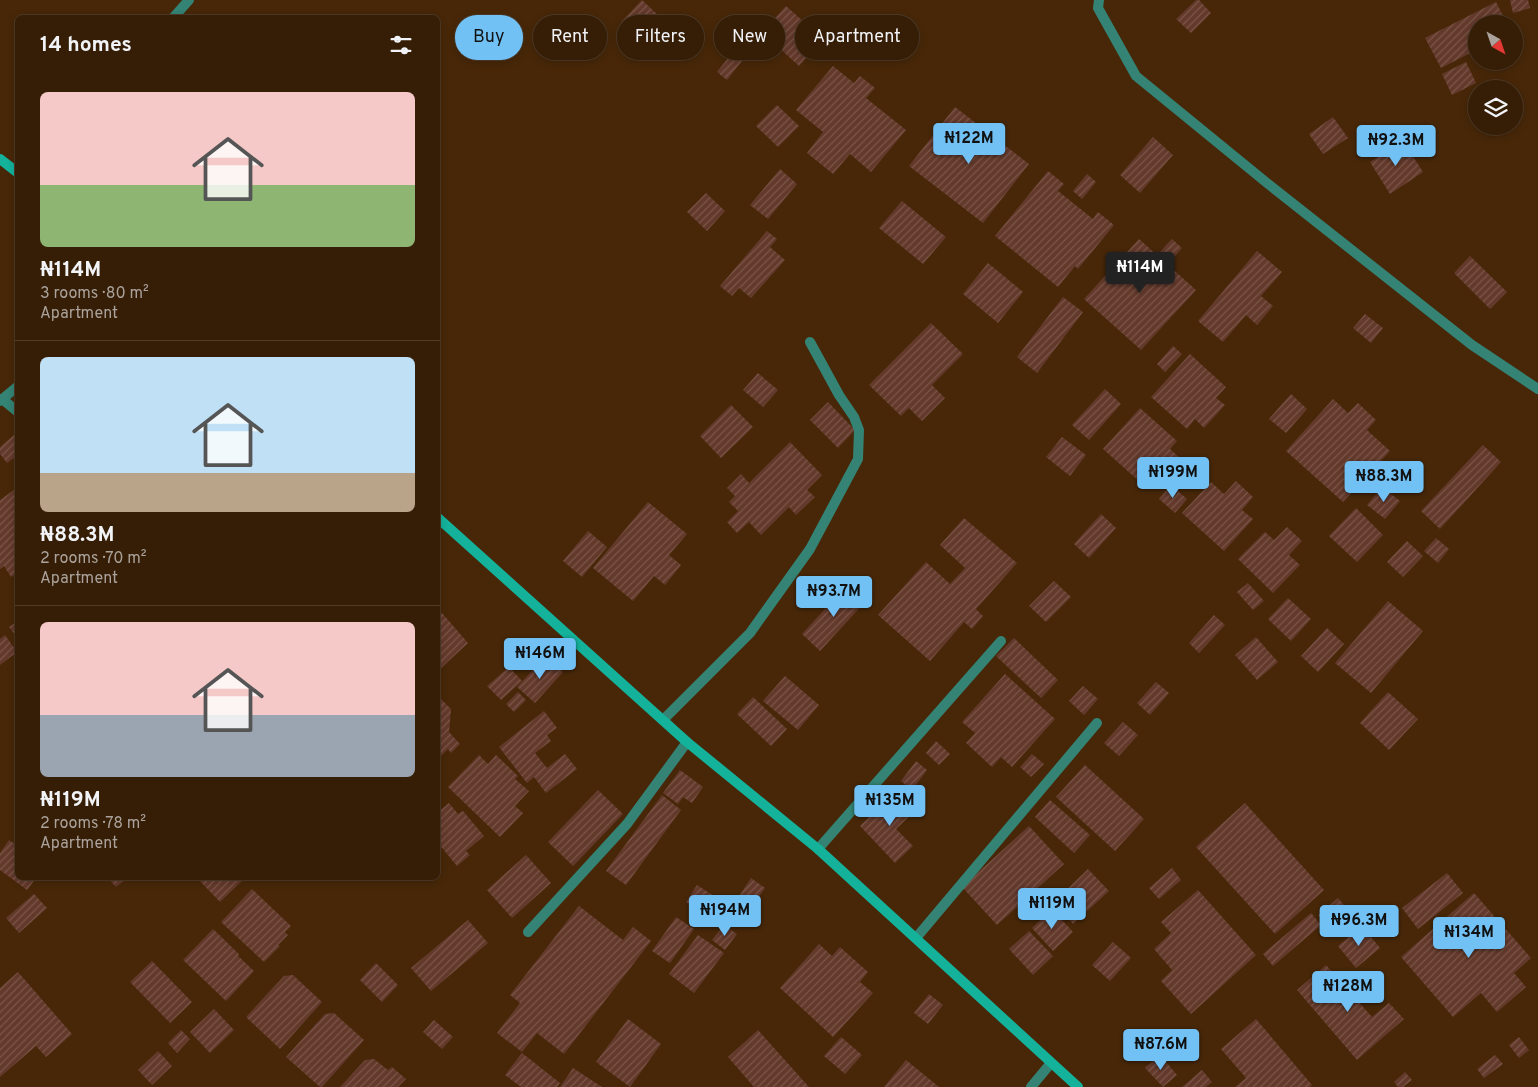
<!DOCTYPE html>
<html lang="en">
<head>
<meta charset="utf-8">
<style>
	body { margin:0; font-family:Overpass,sans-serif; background:#402a14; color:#f1f3f6; height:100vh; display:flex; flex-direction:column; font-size:19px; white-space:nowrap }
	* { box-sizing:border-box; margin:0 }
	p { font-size:16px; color:#aaa29b }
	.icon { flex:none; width:28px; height:28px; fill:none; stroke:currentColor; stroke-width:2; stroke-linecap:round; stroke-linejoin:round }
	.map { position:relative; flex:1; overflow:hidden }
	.drawer { position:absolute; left:15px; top:15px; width:425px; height:865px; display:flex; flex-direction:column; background:#351d06; border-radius:8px; box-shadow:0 2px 8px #0003,0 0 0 1px #4f3b28 }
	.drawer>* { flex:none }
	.banner { position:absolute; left:455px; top:15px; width:475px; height:45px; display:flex; gap:10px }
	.needle { width:32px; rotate:140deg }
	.fabs { position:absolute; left:1468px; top:15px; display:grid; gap:10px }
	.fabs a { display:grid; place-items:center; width:55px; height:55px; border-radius:50%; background:#351d06; box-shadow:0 2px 8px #0003,0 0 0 1px #4f3b28; font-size:25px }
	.price { position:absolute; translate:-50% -42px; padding:0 11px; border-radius:5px; background:#72c1f5; color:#111; font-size:16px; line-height:32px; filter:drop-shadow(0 1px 2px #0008) }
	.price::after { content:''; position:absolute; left:50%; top:30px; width:15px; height:11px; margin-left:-8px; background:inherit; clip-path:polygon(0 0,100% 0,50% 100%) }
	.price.selected { background:#222; color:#fff }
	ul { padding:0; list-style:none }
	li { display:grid; align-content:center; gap:10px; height:265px; padding:0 25px }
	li+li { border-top:1px solid #4f3b28 }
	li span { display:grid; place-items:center; height:155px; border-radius:8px; color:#555 }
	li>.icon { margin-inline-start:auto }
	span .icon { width:90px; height:90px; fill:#fffc; stroke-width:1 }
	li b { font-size:21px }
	h2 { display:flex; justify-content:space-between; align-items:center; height:60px; padding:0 25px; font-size:21px }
	.chip { padding:0 18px; border-radius:22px; background:#351d06; box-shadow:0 2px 8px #0003,0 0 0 1px #4f3b28; font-size:18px; line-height:45px }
	.chip.selected { background:#72c1f5; color:#111 }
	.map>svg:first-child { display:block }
</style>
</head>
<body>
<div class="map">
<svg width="1538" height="1087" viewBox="0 0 1538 1087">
	<defs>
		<pattern id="building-hatch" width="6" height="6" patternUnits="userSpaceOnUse" patternTransform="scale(1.25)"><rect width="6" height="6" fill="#63392b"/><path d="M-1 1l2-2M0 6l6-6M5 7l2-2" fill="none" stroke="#7a5649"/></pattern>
	</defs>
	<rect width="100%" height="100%" fill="#472708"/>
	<g fill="url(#building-hatch)">
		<path d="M642 0 676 32 655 54 621 22Z"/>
		<path d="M1196 0H1199L1211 13 1191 33 1176 19Z"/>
		<path d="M1510 0H1528L1530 8 1513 13Z"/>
		<path d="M1496 2 1507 24H1476V50L1441 68 1425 38Z"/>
		<path d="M786 6 823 39 799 66 762 32Z"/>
		<path d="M732 53 742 61 727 80 717 72Z"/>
		<path d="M1466 62 1476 83 1452 95 1442 74Z"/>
		<path d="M833 66 854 83 860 76 875 88 866 98 906 130 871 172 850 154 833 174 807 153 823 132 796 110Z"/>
		<path d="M777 105 799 126 778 147 756 126Z"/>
		<path d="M955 107 1029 164 983 223 909 166Z"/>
		<path d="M1333 117 1348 138 1323 154 1309 134Z"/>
		<path d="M1153 137 1173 155 1140 193 1120 175Z"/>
		<path d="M1403 141 1423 172 1390 194 1370 162Z"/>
		<path d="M780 169 797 184 768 219 750 205Z"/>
		<path d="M1048 171 1064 184 1058 191 1093 219 1098 212 1114 225 1078 269 1075 266 1058 287 995 236Z"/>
		<path d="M1087 174 1096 182 1082 199 1073 191Z"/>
		<path d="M706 193 725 211 707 231 687 212Z"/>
		<path d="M902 201 946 237 923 264 879 228Z"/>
		<path d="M767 231 777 239 770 247 785 260 751 298 739 288 732 296 720 286Z"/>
		<path d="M1139 239 1196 290 1141 350 1084 299Z"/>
		<path d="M1172 239 1182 248 1168 264 1158 254Z"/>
		<path d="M1257 251 1282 272 1261 296 1273 306 1257 325 1246 315 1223 342 1198 321Z"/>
		<path d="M1470 256 1507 292 1490 309 1454 273Z"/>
		<path d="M988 263 1023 292 998 323 963 294Z"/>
		<path d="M1063 297 1083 312 1037 373 1017 357Z"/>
		<path d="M1365 314 1383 328 1371 343 1353 328Z"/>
		<path d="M931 323 963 354 932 385 945 398 922 421 909 408 901 416 869 385Z"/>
		<path d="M1173 346 1182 354 1165 372 1157 364Z"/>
		<path d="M1190 354 1226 387 1216 398 1225 405 1204 428 1195 419 1187 429 1151 397Z"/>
		<path d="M758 373 778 390 763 407 743 390Z"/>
		<path d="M1105 389 1121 404 1089 440 1072 425Z"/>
		<path d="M1291 394 1307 409 1286 433 1269 419Z"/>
		<path d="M1333 399 1348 413 1358 403 1376 420 1367 430 1390 451 1343 502 1286 451Z"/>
		<path d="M828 402 855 430 838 448 810 420Z"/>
		<path d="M731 405 753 427 721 458 700 436Z"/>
		<path d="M1140 408 1177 441 1170 449 1180 458 1162 478 1152 469 1140 482 1103 449Z"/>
		<path d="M14 435 18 438V455L7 463 0 454V447Z"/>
		<path d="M1062 437 1086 455 1070 476 1046 457Z"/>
		<path d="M790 442 822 475 807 490 815 497 796 515 789 507 761 535 749 522 737 533 727 522 738 511 729 502 735 496 727 488 741 474 749 483Z"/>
		<path d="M1483 445 1501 462 1440 529 1421 511Z"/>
		<path d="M1236 481 1253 497 1242 510 1253 519 1224 551 1182 513 1211 482 1224 494Z"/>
		<path d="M1171 485 1187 499 1175 513 1159 499Z"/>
		<path d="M18 487V572L11 577 4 566 0 569V500Z"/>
		<path d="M1382 487 1400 501 1385 519 1367 505Z"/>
		<path d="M648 502 687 534 669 555 681 565 665 585 654 576 633 601 593 568Z"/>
		<path d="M1356 508 1383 535 1357 562 1329 536Z"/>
		<path d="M1101 514 1116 528 1089 558 1074 544Z"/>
		<path d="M964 518 1017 563 976 609 983 616 972 629 964 622 930 661 878 615 926 562 950 584 965 568 940 545Z"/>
		<path d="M1287 527 1302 541 1289 555 1300 565 1273 593 1238 559 1265 532 1274 540Z"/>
		<path d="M588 531 607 547 582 577 563 561Z"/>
		<path d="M1436 538 1449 549 1438 563 1424 551Z"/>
		<path d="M1407 541 1423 556 1403 577 1387 562Z"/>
		<path d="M1054 581 1071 597 1046 622 1029 606Z"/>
		<path d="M1248 583 1264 601 1253 610 1237 592Z"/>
		<path d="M847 585 865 602 820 651 802 634Z"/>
		<path d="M1288 598 1311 619 1291 641 1268 619Z"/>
		<path d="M1388 601 1423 631 1371 693 1335 663Z"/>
		<path d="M442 613 468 643 438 671V617Z"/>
		<path d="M1214 615 1225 625 1199 653 1189 643Z"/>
		<path d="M18 621V639L9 627Z"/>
		<path d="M1327 628 1344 644 1318 672 1301 656Z"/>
		<path d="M5 635 17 652 0 665V639Z"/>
		<path d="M1256 637 1278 662 1257 680 1235 655Z"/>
		<path d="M1014 638 1058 680 1041 698 996 656Z"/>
		<path d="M546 656 563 672 535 703 517 687Z"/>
		<path d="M509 667 522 681 501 700 487 686Z"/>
		<path d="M1005 674 1055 719 1012 767 1001 757 992 767 966 743 975 733 962 722Z"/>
		<path d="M785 676 819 705 798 730 763 701Z"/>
		<path d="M1156 682 1169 693 1150 715 1137 703Z"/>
		<path d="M1083 686 1098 699 1084 715 1069 701Z"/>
		<path d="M518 692 526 700 514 712 506 704Z"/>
		<path d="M1388 692 1418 719 1389 750 1360 723Z"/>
		<path d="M438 696 451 709 449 732 460 744 451 753 448 749 438 759Z"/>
		<path d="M753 697 787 729 771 746 737 714Z"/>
		<path d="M544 711 557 728 547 735 551 741 535 753 547 768 565 754 577 769 546 793 534 777 527 783 499 747Z"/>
		<path d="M1123 722 1138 735 1119 756 1104 743Z"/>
		<path d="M936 741 950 754 939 765 926 753Z"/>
		<path d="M1032 754 1044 764 1031 777 1020 767Z"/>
		<path d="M479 755 488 764 496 755 518 776 515 779 529 791 515 806 523 813 500 837 448 787Z"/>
		<path d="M916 761 927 770 912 790 901 781Z"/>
		<path d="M1085 765 1144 819 1115 851 1056 797Z"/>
		<path d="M680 770 703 787 692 803 683 797 678 804 663 793Z"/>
		<path d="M598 790 623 814 573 866 548 842Z"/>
		<path d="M895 792 915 811 896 829 913 846 895 863 860 826Z"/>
		<path d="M662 795 681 810 626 885 606 871Z"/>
		<path d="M1050 800 1090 835 1074 853 1035 817Z"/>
		<path d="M449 803 458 814 463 811 484 836 466 851 470 855 457 866 438 843V812Z"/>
		<path d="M1245 803 1324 890 1275 934 1196 847Z"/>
		<path d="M1029 826 1064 864 997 925 962 887Z"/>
		<path d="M9 840 18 846V878H36L27 890 0 870V853Z"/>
		<path d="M526 855 551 883 512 918 487 890Z"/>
		<path d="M1172 868 1181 880 1159 899 1149 888Z"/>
		<path d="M1088 869 1109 891 1073 924 1053 903Z"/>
		<path d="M1447 873 1463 893 1418 929 1402 908Z"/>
		<path d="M108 878H127L116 887Z"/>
		<path d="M197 878H245L220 902Z"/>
		<path d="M751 878 765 888 744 918 731 908Z"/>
		<path d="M697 885 717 898 706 914 686 902Z"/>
		<path d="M252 889 291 926 285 932 288 935 278 945 280 946 264 962 221 922Z"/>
		<path d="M1198 890 1256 955 1191 1014 1161 981 1172 970 1154 949 1171 933 1161 922Z"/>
		<path d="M1474 893 1531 958 1514 973 1526 987 1497 1012 1481 993 1453 1017 1401 957Z"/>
		<path d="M34 894 47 908 19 933 6 918Z"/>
		<path d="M1338 898 1354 917 1334 934 1318 915Z"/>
		<path d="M579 906 623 940 633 927 651 941 564 1054 537 1033 522 1052 497 1033 520 1003 510 995Z"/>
		<path d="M1052 909 1073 932 1053 951 1032 928Z"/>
		<path d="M1311 913 1321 925 1273 966 1263 954Z"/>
		<path d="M676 917 694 929 670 963 652 951Z"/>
		<path d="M468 920 488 943 431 991 411 968Z"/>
		<path d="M724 925 737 934 725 950 712 940Z"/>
		<path d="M1362 926 1380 948 1356 968 1338 946Z"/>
		<path d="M213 929 239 954 238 956 254 971 226 1001 183 960Z"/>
		<path d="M1029 931 1053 956 1033 975 1009 949Z"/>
		<path d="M698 935 724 953 694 993 669 974Z"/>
		<path d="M1113 942 1131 958 1110 981 1092 965Z"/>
		<path d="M819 944 832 956 840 947 868 972 860 982 873 993 833 1037 780 988Z"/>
		<path d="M152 961 192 1002 170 1023 130 982Z"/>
		<path d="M376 963 398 985 382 1002 360 980Z"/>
		<path d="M1326 965 1372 1017 1389 1003 1404 1019 1357 1060 1297 990Z"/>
		<path d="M18 972 72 1034 46 1057 36 1046 0 1077V988Z"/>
		<path d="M293 975 322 1002 280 1049 246 1017 284 976Z"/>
		<path d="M929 994 943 1005 928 1024 914 1013Z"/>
		<path d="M214 1009 234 1030 210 1053 190 1032Z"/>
		<path d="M334 1013 364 1040 322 1087H320L286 1057 325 1014Z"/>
		<path d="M628 1019 661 1044 630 1087 596 1062Z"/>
		<path d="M1256 1019 1312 1085 1310 1087H1235L1246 1078 1221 1049Z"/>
		<path d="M434 1020 453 1037 442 1049 423 1032Z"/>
		<path d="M181 1030 190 1039 177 1053 168 1043Z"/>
		<path d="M758 1030 809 1087H754L728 1057Z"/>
		<path d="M841 1037 862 1055 845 1074 824 1056Z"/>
		<path d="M1519 1037 1529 1050 1519 1058 1509 1045Z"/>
		<path d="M158 1051 172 1066 152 1085 138 1070Z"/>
		<path d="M522 1053 560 1083 557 1087H521L505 1075Z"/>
		<path d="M1160 1055 1177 1075 1163 1087 1145 1068Z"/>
		<path d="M1495 1055 1503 1064 1484 1078 1477 1069Z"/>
		<path d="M374 1059 388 1070 392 1067 406 1079 398 1087H340L365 1060Z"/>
		<path d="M906 1060 939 1087H884Z"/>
		<path d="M573 1068 602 1087H560Z"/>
		<path d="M1202 1070 1212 1082 1206 1087H1182Z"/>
		<path d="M1405 1072 1412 1080 1403 1087H1398L1394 1082Z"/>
	</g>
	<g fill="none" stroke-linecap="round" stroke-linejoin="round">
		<path stroke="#348374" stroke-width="10" d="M663 720 750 633 810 549 858 459 859 430 854 417 839 395 810 342"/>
		<g stroke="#348374" stroke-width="10">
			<path d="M1099 0 1098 8 1136 76 1267 183 1472 345 1538 389"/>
			<path d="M173 18 189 0"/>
			<path d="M2 399 18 412"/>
			<path d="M0 401 18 386"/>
			<path d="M818 849 1001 641"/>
			<path d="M528 932 627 824 687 742"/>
			<path d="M916 938 1097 723"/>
			<path d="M1031 1087 1051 1063"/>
		</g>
		<g stroke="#14b29b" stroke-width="10">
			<path d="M0 159 18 173"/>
			<path d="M438 518 687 742 818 849 1078 1087"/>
		</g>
	</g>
</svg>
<div class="fabs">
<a><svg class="needle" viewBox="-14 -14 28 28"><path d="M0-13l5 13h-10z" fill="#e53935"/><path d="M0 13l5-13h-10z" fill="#aaa29b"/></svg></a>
<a><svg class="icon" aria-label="layers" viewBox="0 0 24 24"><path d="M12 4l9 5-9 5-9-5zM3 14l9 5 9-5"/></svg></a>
</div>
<b class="price" style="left:969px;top:165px">₦122M</b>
<b class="price" style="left:1396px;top:167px">₦92.3M</b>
<b class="price selected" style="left:1140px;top:294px">₦114M</b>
<b class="price" style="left:1173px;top:499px">₦199M</b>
<b class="price" style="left:1384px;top:503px">₦88.3M</b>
<b class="price" style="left:834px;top:618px">₦93.7M</b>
<b class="price" style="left:540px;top:680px">₦146M</b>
<b class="price" style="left:890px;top:827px">₦135M</b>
<b class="price" style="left:1052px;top:930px">₦119M</b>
<b class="price" style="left:725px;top:937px">₦194M</b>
<b class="price" style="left:1359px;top:947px">₦96.3M</b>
<b class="price" style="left:1469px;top:959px">₦134M</b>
<b class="price" style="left:1348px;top:1013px">₦128M</b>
<b class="price" style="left:1161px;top:1071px">₦87.6M</b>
<div class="banner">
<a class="chip selected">Buy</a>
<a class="chip">Rent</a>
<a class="chip">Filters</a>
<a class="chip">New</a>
<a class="chip">Apartment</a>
</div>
<section class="drawer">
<h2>14 homes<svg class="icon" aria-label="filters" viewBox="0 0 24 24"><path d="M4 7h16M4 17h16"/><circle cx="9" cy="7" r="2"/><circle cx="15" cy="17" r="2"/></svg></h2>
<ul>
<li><span style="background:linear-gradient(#f6c9c9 60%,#8fb573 0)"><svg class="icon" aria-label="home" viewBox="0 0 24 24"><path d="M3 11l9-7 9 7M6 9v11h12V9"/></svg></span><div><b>₦114M</b><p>3 rooms · 80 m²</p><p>Apartment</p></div></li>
<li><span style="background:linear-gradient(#bfe0f5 75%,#b9a48a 0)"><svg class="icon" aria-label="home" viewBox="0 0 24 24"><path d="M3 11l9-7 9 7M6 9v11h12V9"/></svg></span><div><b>₦88.3M</b><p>2 rooms · 70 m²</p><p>Apartment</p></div></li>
<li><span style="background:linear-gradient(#f6c9c9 60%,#9aa5b1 0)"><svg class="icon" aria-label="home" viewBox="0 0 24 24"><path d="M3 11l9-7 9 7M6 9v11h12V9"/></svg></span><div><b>₦119M</b><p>2 rooms · 78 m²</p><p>Apartment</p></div></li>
</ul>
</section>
</div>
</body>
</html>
